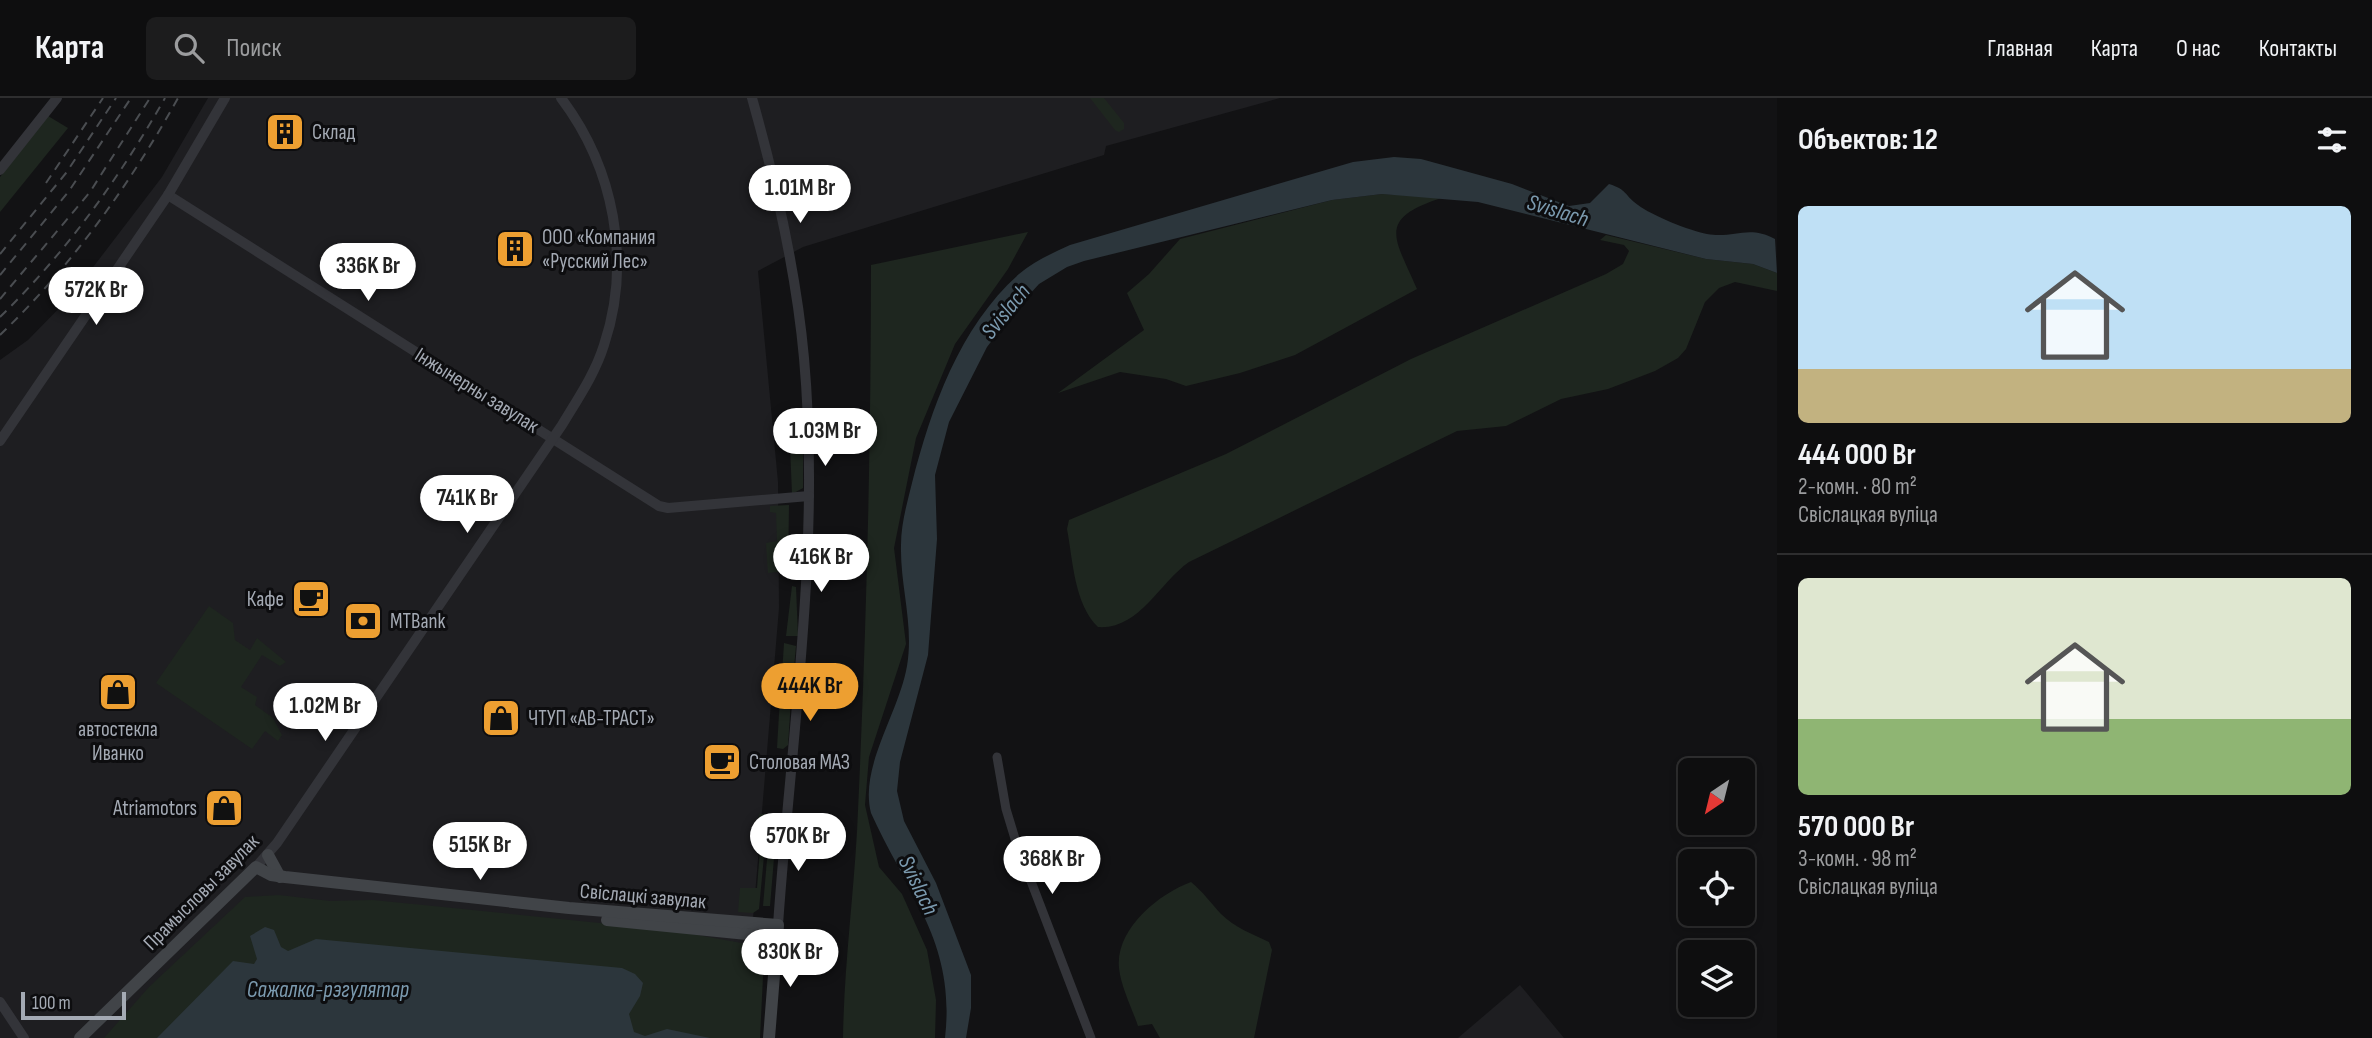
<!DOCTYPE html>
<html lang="ru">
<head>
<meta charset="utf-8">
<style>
	body { margin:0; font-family:"Sofia Sans Condensed",sans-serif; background:#1c1c1d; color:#f1f3f6; height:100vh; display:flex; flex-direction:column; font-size:26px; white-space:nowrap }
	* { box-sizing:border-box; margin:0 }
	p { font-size:23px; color:#9b9c9e }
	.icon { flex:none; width:38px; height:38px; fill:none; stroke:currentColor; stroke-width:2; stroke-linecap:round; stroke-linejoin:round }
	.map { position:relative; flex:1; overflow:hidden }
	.panel { display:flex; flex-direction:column; background:#0e0e0f; width:595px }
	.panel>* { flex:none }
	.needle { width:46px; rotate:215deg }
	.controls { position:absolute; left:1678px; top:660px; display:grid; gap:14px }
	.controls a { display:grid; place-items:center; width:77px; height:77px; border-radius:10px; background:#0e0e0f; box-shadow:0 4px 10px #0003,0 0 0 2px #2e2e2f; font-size:35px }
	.scale { position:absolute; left:21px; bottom:18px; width:105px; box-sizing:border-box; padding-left:7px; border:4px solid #a4aab4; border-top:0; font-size:19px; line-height:24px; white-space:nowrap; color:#a4aab4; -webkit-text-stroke:5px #0d0d0f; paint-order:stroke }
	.price { position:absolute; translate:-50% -60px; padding:0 16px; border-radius:24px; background:#fff; color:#222; font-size:23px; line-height:46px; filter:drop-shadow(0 2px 4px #0008) }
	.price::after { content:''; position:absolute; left:50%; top:42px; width:21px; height:16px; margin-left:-10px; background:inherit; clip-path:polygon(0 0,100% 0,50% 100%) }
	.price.current { background:#ed9f31; color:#111 }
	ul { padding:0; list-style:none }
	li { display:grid; align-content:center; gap:14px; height:371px; padding:0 21px }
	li+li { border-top:2px solid #2e2e2f }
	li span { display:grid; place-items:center; height:217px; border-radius:10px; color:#555 }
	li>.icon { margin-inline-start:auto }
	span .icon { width:126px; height:126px; fill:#fffc; stroke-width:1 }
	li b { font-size:30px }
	h2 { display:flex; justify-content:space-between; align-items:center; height:84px; padding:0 21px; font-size:30px }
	header { display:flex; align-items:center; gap:42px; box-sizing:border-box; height:98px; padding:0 35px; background:#0e0e0f; border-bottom:2px solid #2e2e2f }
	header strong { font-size:33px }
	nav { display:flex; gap:38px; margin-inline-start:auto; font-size:24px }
	.search { width:490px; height:63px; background:#1c1c1d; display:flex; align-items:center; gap:18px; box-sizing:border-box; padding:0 24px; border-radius:10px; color:#9b9c9e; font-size:26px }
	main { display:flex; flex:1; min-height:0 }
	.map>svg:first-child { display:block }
</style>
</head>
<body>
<header>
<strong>Карта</strong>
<div class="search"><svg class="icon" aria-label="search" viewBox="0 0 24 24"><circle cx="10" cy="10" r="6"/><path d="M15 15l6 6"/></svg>Поиск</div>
<nav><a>Главная</a><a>Карта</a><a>О нас</a><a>Контакты</a></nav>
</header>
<main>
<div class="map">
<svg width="1777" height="940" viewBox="0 0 1777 940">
	<rect width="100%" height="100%" fill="#121214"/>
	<g fill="#1e1e21">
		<path d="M208 0H1280L1106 48 1104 57 803 149 758 173 778 384 779 510 743 940H0V262L28 242 71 198 162 79Z"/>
		<path d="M1520 887 1564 940H1458Z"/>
	</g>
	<g fill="#1e261f">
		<path d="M1090 0H1104L1124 25V31L1119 34 1115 32Z"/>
		<path d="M48 18 68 30 0 114V79Z"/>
		<path d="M1382 96 1444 99C1376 121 1394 138 1417 191L1295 257 1240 275 1186 288 1166 281 1120 274 1058 295 1144 232 1127 195 1149 176 1180 141 1332 102Z"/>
		<path d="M1028 134 1008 171 955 246 916 340 894 450 906 546 869 659 865 707 879 769 902 796 927 852 936 902 935 940H843C844 871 853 803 857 734 866 545 871 357 871 167Z"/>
		<path d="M1606 137 1706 161 1753 166 1777 175V193L1735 184 1719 190 1705 204 1686 251 1678 260 1655 273 1608 291 1561 301 1506 328 1457 333 1189 464C1159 485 1139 532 1098 529 1074 506 1073 462 1067 431L1069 422 1226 356 1411 261 1606 176 1623 166 1629 153 1624 147 1600 142Z"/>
		<path d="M803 347V390L792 396 790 348Z"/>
		<path d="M789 407 788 473 768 475 766 445 777 443 776 415 770 414V408Z"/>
		<path d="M792 488 796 489 798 538H786Z"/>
		<path d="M209 508 233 525 235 542 250 552 257 540 286 564 280 568 262 557 241 589 257 599 255 607 273 620 282 637 278 643 265 633 252 651 156 585Z"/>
		<path d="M784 545 796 548 794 570 782 576Z"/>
		<path d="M781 582 792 587 788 647 783 651 777 650Z"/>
		<path d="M771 715 779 716 783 721 775 748 770 808H763Z"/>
		<path d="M759 716H768L759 811 753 815 738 814 740 790H757L762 726 758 723Z"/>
		<path d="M1191 784C1203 794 1211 805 1221 816 1234 829 1252 836 1269 844L1272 852 1254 940H1160L1152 926 1138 928C1132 910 1121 889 1119 870 1115 832 1158 796 1191 784Z"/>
		<path d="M279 797 330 803 373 802 670 832 758 848 764 858 760 940H104L149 889 245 799Z"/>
	</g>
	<g fill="#2c363c">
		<path d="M1394 59 1421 61 1512 86 1569 108 1590 105 1609 86C1628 92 1623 96 1638 107 1651 117 1690 133 1707 136 1734 141 1748 126 1775 141L1777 175 1753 166 1706 161 1478 104 1382 96 1332 102 1084 163 1067 169 1039 186 1017 210 987 249 949 324 935 377 937 441 928 557 900 664 897 693 904 723 936 785 971 877V910L966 940H945C956 844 908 797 871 715 859 669 899 615 907 568 914 526 900 489 901 447 901 426 907 405 912 385 931 310 960 228 1019 176 1034 163 1053 155 1070 147L1353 64Z"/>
		<path d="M265 829 274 832 281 849 288 853 316 841 622 870 635 876 643 885 640 898 629 916 634 934 645 938 667 931 710 940H157L233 863 254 866 257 861 250 838Z"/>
	</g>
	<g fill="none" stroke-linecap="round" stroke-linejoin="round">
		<path stroke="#333439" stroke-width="9" d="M997 659 1006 711 1016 744 1091 940"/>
		<g stroke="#333439" stroke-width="10">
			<path d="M752 0C776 85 796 171 804 260 821 449 791 639 778 827"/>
			<path d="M0 72 57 0"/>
			<path d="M168 97 659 408 668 410 809 398"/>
			<path d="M0 343 168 97 225 0"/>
			<path d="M256 769 277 745 562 327C577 302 595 276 604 247 632 163 614 70 561 0"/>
			<path d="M0 904 24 940"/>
		</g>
		<g stroke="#414448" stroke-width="12">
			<path d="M268 757 280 779"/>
			<path d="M607 822 777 839"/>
			<path d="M80 940 256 769 271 777 285 779 569 810 778 827 769 940"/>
		</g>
		<g stroke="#4a4d51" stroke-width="2" stroke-dasharray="9 7" stroke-linecap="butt">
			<path d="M46 85 103 0"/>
			<path d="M0 156 66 75 116 0"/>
			<path d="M0 177 69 93 131 0"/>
			<path d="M0 201 90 94 150 0"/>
			<path d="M0 219C65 156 120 79 165 0"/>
			<path d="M0 237C70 170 131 85 178 0"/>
		</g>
	</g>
	<defs>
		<symbol id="building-square" viewBox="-11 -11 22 22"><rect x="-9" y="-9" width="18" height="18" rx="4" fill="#ed9f31" stroke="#0d0d0f"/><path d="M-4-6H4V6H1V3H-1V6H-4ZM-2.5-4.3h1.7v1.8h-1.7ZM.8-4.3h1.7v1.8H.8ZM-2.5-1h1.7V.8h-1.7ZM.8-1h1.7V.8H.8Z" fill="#111"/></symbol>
		<symbol id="cafe-square" viewBox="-11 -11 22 22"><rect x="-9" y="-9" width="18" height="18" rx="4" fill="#ed9f31" stroke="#0d0d0f"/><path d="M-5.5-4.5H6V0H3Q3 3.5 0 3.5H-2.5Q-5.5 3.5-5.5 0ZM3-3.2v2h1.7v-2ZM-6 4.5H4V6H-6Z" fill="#111"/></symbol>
		<symbol id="bank-square" viewBox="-11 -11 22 22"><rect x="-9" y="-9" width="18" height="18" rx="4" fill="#ed9f31" stroke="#0d0d0f"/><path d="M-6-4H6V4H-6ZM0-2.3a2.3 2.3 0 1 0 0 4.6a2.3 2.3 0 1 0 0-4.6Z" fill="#111"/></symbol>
		<symbol id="shop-square" viewBox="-11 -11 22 22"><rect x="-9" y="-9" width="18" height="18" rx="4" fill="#ed9f31" stroke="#0d0d0f"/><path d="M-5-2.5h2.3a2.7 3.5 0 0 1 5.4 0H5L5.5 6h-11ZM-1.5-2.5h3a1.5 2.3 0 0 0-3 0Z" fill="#111"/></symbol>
	</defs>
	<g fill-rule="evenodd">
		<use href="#building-square" x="263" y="12" width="44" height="44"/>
		<use href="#building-square" x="493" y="129" width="44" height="44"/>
		<use href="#cafe-square" x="289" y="479" width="44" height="44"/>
		<use href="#bank-square" x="341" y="501" width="44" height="44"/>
		<use href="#shop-square" x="96" y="572" width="44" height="44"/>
		<use href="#shop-square" x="479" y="598" width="44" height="44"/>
		<use href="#cafe-square" x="700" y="642" width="44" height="44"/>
		<use href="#shop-square" x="202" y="688" width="44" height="44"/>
	</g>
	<g text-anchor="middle" stroke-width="6" stroke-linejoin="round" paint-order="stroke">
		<g font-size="21" fill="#a4aab4" stroke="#0d0d0f" text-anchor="start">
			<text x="312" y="41">Склад</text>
			<text x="542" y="146">ООО «Компания<tspan x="542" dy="24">«Русский Лес»</tspan></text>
			<text x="284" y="508" text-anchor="end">Кафе</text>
			<text x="390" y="530">MTBank</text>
			<text x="528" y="627">ЧТУП «АВ-ТРАСТ»</text>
			<text x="118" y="638" text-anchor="middle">автостекла<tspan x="118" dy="24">Иванко</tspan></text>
			<text x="749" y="671">Столовая МАЗ</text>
			<text x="197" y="717" text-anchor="end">Atriamotors</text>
		</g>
		<g font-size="21" fill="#a4aab4" stroke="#0d0d0f">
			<text transform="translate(477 292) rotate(32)" y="7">Інжынерны завулак</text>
			<text transform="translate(201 794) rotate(-45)" y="7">Прамысловы завулак</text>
			<text transform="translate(643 798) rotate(5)" y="7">Свіслацкі завулак</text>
		</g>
		<g font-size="23" font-style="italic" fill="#7b9aaf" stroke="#0d0d0f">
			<text transform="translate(1558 112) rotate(17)" y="8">Svislach</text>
			<text transform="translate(1005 213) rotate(-51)" y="8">Svislach</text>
			<text transform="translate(919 787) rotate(64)" y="8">Svislach</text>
			<text x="328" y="899">Сажалка-рэгулятар</text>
		</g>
	</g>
</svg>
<div class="controls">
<a><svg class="needle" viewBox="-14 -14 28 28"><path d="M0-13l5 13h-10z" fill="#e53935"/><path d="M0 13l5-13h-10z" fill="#9b9c9e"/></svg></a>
<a><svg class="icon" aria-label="locate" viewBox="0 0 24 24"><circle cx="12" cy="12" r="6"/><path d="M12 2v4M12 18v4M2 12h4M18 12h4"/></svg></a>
<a><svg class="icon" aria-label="layers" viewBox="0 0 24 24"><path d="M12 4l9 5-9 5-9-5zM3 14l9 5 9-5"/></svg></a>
</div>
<div class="scale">100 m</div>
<b class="price" style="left:800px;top:127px">1.01M Br</b>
<b class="price" style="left:368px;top:205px">336K Br</b>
<b class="price" style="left:96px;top:229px">572K Br</b>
<b class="price" style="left:825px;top:370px">1.03M Br</b>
<b class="price" style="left:467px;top:437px">741K Br</b>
<b class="price" style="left:821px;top:496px">416K Br</b>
<b class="price current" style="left:810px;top:625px">444K Br</b>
<b class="price" style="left:325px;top:645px">1.02M Br</b>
<b class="price" style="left:798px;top:775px">570K Br</b>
<b class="price" style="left:480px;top:784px">515K Br</b>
<b class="price" style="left:1052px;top:798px">368K Br</b>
<b class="price" style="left:790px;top:891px">830K Br</b>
</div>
<section class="panel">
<h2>Объектов: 12<svg class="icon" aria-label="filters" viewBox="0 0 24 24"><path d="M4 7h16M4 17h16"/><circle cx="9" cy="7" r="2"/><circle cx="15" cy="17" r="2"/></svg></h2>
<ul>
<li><span style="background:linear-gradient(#bfe0f5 75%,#c2b280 0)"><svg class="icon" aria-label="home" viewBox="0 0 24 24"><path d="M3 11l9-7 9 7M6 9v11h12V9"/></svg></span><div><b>444 000 Br</b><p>2-комн. · 80 m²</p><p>Свіслацкая вуліца</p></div></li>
<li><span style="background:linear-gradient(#dfe7d0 65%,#8fb573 0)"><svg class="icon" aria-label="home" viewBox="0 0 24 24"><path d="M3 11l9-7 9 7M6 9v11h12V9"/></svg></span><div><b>570 000 Br</b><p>3-комн. · 98 m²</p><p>Свіслацкая вуліца</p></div></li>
</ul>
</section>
</main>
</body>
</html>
